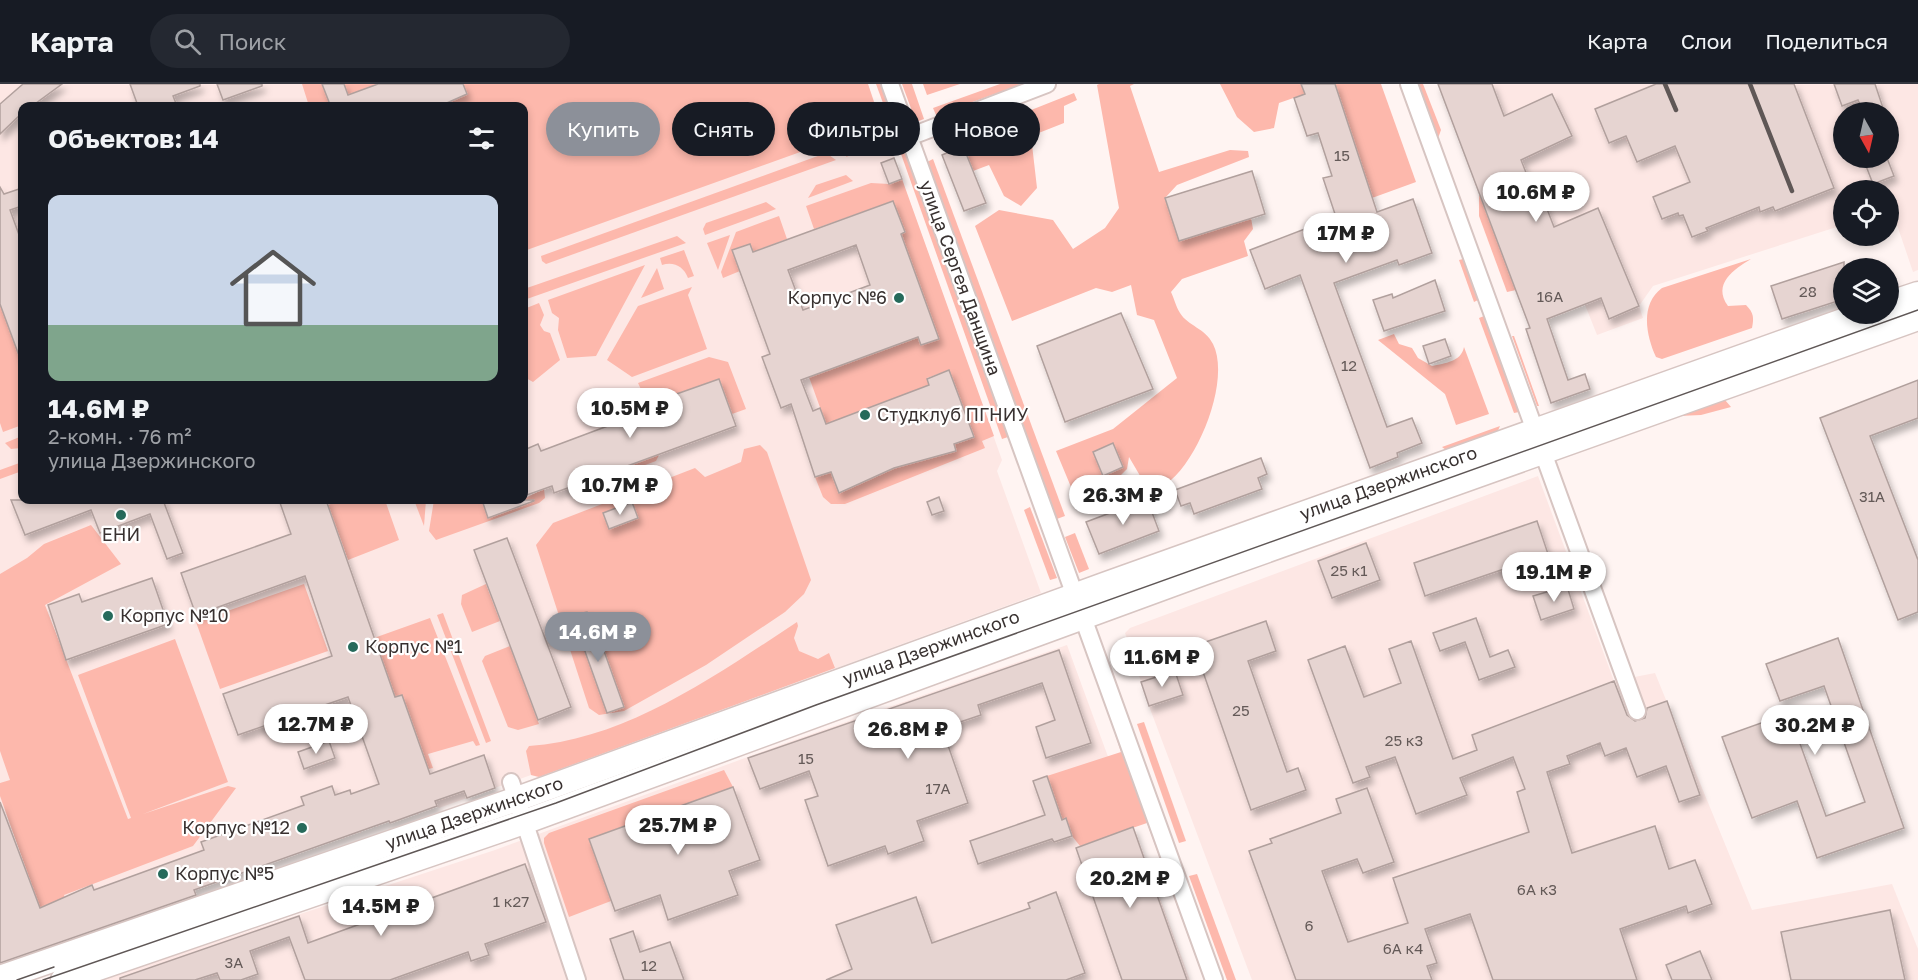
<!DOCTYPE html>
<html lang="ru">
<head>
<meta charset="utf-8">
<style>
	body { margin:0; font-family:"Golos Text",sans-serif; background:#242831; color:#f1f3f6; height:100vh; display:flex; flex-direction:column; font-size:22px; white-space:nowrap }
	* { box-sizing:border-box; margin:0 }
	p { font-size:20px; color:#9ea1a6 }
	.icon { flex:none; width:33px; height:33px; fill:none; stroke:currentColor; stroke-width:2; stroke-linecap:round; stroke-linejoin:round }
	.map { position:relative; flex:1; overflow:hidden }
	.panel { position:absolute; left:18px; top:18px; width:510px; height:402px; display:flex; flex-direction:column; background:#171b24; border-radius:12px; box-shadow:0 3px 9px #0003 }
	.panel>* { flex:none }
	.guide { position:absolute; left:546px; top:18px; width:570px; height:54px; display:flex; gap:12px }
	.needle { width:39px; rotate:172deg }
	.controls { position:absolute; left:1833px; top:18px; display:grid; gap:12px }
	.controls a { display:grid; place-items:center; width:66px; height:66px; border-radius:50%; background:#171b24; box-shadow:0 3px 9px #0003; font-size:30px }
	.price { position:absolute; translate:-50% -51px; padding:0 14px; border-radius:21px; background:#fff; color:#222; font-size:20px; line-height:39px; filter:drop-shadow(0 2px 3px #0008) }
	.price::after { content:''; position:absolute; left:50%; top:36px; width:18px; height:14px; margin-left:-9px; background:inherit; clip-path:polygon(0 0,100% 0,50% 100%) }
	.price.on { background:#8c9099; color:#fff }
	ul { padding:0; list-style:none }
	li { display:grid; align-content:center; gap:12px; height:318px; padding:0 30px }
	li span { display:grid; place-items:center; height:186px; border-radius:12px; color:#555 }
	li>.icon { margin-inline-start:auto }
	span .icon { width:108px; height:108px; fill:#fffc; stroke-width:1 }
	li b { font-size:26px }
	h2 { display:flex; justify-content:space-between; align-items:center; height:72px; padding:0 30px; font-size:26px }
	.pill { padding:0 21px; border-radius:27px; background:#171b24; box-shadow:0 3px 9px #0003; font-size:21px; line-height:54px }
	.pill.on { background:#8c9099; color:#fff }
	header { display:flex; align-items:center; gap:36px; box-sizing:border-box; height:84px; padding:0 30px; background:#171b24; border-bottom:2px solid #363941 }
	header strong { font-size:28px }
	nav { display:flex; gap:33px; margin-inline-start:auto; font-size:21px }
	.search { width:420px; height:54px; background:#242831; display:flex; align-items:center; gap:15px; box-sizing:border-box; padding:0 21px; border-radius:33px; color:#9ea1a6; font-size:22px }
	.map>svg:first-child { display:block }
</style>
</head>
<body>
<header>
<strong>Карта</strong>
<div class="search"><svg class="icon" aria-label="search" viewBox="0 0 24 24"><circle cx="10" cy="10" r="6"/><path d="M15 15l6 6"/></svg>Поиск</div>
<nav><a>Карта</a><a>Слои</a><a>Поделиться</a></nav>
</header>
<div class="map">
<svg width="1918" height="896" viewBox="0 0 1918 896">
	<defs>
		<filter id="shadow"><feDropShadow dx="3.5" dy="6" stdDeviation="3" flood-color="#0004"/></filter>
	</defs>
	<rect width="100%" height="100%" fill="#fff4f2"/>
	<g fill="#fde7e4" fill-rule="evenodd">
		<path d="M0 0H868L1002 376 997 387 1041 509 539 693 531 691 439 724 437 722 390 739 388 735 215 799 213 795 193 802 196 812 0 881ZM22 22H524V416H22Z"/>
		<path d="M1492 0H1918V186L1913 188 1892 126H1889L1888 106H1844L1843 141 1653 202 1639 222 1643 234 1597 251 1540 107 1534 109ZM1844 28H1888V74H1844Z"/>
		<path d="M1538 392 1614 597 1655 589 1752 826 1892 800 1918 865V896H1252L1149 622 1125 549 1130 544Z"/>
		<path d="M1067 561 1190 896H100L495 766 783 660Z"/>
	</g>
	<g fill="#fdb8ac">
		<path d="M302 0H868L881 39 524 167V22H309Z"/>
		<path d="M876 0H883L900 47 894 49Z"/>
		<path d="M902 0H912L924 35 916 38Z"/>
		<path d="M923 0H960L927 11Z"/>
		<path d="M1000 0H1023L936 31 933 24Z"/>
		<path d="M1099 0H1134L1130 2 1159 88 1230 66 1248 67 1249 73 1177 101 1165 114 1179 157 1251 134 1253 145 1244 157 1248 172 1182 195 1171 208C1174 214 1176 223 1180 229 1188 242 1205 244 1213 260 1231 296 1198 378 1166 400 1162 403 1155 405 1149 407L1129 373 1127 385 1119 393 1120 406 1087 420 1076 415 1056 367 1113 345 1177 294 1154 236 1137 231 1131 201 1112 208 1096 204 1012 237 975 142 999 126 1053 136 1073 165 1105 144 1119 124 1097 1Z"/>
		<path d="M1220 0H1301L1305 10 1279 19 1274 44 1254 48 1237 33Z"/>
		<path d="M1335 0H1381L1416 98 1372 114Z"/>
		<path d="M1415 0H1423L1441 46 1437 57Z"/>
		<path d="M1074 9 1077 16 1064 22V39L1031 52 1037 104 1021 122 1004 112 989 81 973 87 960 54Z"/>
		<path d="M884 48 887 57 846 73 852 60Z"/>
		<path d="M907 68 1008 353 1002 355 901 70Z"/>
		<path d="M826 69 836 76 546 180 542 177 541 172Z"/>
		<path d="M933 75 1065 432 1054 436 925 79Z"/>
		<path d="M846 91 853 97 808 114 816 101Z"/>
		<path d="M902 95 994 352 982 357 985 364 845 420H831L823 413 815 393 831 387 839 409 894 384 956 367 954 360 974 352 949 286 927 294 929 301 826 340 809 293 911 256 917 250 921 261 938 255 901 150 905 148 893 117 814 145 806 122 871 99 889 100Z"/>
		<path d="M1479 110 1516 206 1507 208 1479 132Z"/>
		<path d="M766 118 776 125 705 151 703 145 706 139Z"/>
		<path d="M779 132 787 155 760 165 754 170 750 160 733 166 740 187 723 194 721 188 736 148Z"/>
		<path d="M730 151 718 186 707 159Z"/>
		<path d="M677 152 686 159 524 216V205Z"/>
		<path d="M684 166 694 192 688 194C684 183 674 177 662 181L660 174Z"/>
		<path d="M1463 175 1478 216 1474 218 1459 176Z"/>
		<path d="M1751 175C1734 185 1712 200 1728 222L1746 221C1754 229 1754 234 1752 244L1662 275 1656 273C1646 251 1640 220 1662 204Z"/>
		<path d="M645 181 596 272 567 274 558 246 559 234 552 229 548 216Z"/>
		<path d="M657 184 664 205 641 214Z"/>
		<path d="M692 203 688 211 707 265 632 293 607 276 638 222Z"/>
		<path d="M539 219 544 231 540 241 544 247 550 249 560 276 533 298 524 293V225Z"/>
		<path d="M0 220 22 280V341L3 348 0 339Z"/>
		<path d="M1484 232 1519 328 1514 329 1479 234Z"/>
		<path d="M1394 250 1399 260 1412 264 1418 274 1432 282C1445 279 1461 278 1464 263L1489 330 1456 341 1445 310 1378 256Z"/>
		<path d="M1512 252H1514L1539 322H1537Z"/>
		<path d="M709 273 728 278 746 325 732 330 719 295 648 320 638 299Z"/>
		<path d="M1718 316H1725L1731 323 1701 331 1679 332 1577 369V367Z"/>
		<path d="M1500 342 1496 351 1446 366 1442 363Z"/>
		<path d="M22 352 21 364 11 365 5 359Z"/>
		<path d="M760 361 767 368 811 496 804 510 785 528 706 581 624 627 599 631 589 624 536 461 553 439 695 384 705 393 741 378 744 365Z"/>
		<path d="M659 371 656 377 597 399 595 394Z"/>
		<path d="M22 378V387L0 395V386Z"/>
		<path d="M544 405 545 414 539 419 436 456 429 447 434 416H482L489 434 523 421 521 416Z"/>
		<path d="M335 416H385L399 456 348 476 328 421 336 418Z"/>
		<path d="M414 416H426L424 442Z"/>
		<path d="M1030 423 1057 494 1050 496 1024 426Z"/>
		<path d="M91 441 121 480 45 521 128 735 131 734 78 591 175 555 228 698 143 730 228 702 236 704 193 762 64 811 65 815 40 824 0 712V699L10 696 0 667V490L27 474 44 460Z"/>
		<path d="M1075 449 1089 485 1079 489 1065 453Z"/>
		<path d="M304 500 328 567 220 605 196 538Z"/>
		<path d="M486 500 500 537 472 548 461 520 462 511Z"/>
		<path d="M443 529 491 657 486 659 437 531Z"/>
		<path d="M430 534 480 661 476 662 473 657 428 670 433 684 428 685 402 611 395 613 374 554Z"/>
		<path d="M797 538 798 542 794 554 799 567 818 575 829 569 835 584 539 693 531 691 526 667 529 662C626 656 718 590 797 538Z"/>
		<path d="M510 562 539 640 518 646 508 643 506 638 482 577 485 572Z"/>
		<path d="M1144 638 1186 757 1179 759 1137 640Z"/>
		<path d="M1120 647 1210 896H1204L1147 739 1080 762 1072 752 1066 735 1062 736 1047 692 1121 668 1115 650Z"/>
		<path d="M724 686 733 703 589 755 611 817 569 833 544 759V754L549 749Z"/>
		<path d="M1197 790 1236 896H1227L1189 792Z"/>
	</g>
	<g fill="#e6d4d1" stroke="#b1a09d" stroke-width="1.5" fill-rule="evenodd" filter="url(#shadow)">
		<path d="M23 0H62L32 22H22V29L0 50V20Z"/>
		<path d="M130 0H200V2L173 12 177 22H138Z"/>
		<path d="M217 0H262V2L223 16Z"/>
		<path d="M322 0H344L348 11 378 0H463L467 10 440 22H321L329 18Z"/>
		<path d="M1301 0H1335L1377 128 1413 115 1432 169 1399 181 1397 176 1334 199 1387 343 1412 334 1422 359 1397 369 1398 373 1370 384 1300 191 1265 205 1250 166 1336 133 1323 94 1332 92 1318 49 1307 52 1294 14 1305 10Z"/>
		<path d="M1438 0H1492L1504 32 1552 10 1572 52 1521 76 1534 109 1540 107 1554 143 1598 124 1639 222 1609 235 1601 214 1547 235 1568 296 1585 290 1590 305 1551 319 1526 245 1530 244Z"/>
		<path d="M1656 0H1794L1834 104 1775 127 1773 123 1760 128 1759 123 1706 144 1708 147 1692 153 1683 131 1679 132 1678 129 1662 135 1653 113 1690 98 1675 62 1637 78 1626 52 1609 59 1595 25Z"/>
		<path d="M1834 0H1875L1883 24 1863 28 1858 16 1842 22Z"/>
		<path d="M963 62 986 119 964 127 942 71Z"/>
		<path d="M894 74 902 95 889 100 881 79Z"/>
		<path d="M1863 74H1887L1894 92 1873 100Z"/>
		<path d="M1252 87 1265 130 1179 157 1165 114Z"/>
		<path d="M0 103 4 110 22 104V122L10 126 22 159 21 277 0 220Z"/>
		<path d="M893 117 905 148 901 150 939 255 921 261 918 253 801 296 813 327 820 324 826 340 929 301 927 295 949 286 974 353 954 360 956 367 894 384 839 409 831 388 815 393 791 320 781 324 762 273 770 270 732 166 750 160 753 168ZM856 161 870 201 803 226 788 186Z"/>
		<path d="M1844 178V215L1782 235 1771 202Z"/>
		<path d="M1435 196 1445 227 1384 247 1373 216 1392 210 1393 214Z"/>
		<path d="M1121 229 1153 305 1065 338 1037 262Z"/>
		<path d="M1445 255 1451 272 1429 280 1423 262Z"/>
		<path d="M719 295 736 342 554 409 552 402 524 412V366L538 360 541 367 637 331 634 325Z"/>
		<path d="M1918 296V334L1870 352 1918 476V528L1898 536 1820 334Z"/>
		<path d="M1113 359 1123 383 1103 392 1093 368Z"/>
		<path d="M1261 374 1267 390 1258 394 1262 405 1194 430 1190 419 1181 422 1175 406Z"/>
		<path d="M939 413 944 427 932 431 927 418Z"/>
		<path d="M1147 415 1159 447 1099 470 1086 438Z"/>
		<path d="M11 416H163L183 469 167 475 150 430 100 449 91 426 25 451Z"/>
		<path d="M279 416H326L395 613 402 611 430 690 484 671 495 704 467 714 464 707 435 717 437 722 390 739 389 737 194 806 196 811 0 879V718L40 824 92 801 94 806 204 766 201 758 304 721 301 713 332 702 335 711 350 706 351 710 379 700 348 613 238 651 223 610 332 572 305 492 196 531 181 489 291 450Z"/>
		<path d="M482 416H534V417L488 434Z"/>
		<path d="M632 418 638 434 609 445 603 429Z"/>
		<path d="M1537 437 1548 470 1425 512 1414 479Z"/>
		<path d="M507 454 571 623 538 636 474 466Z"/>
		<path d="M1366 459 1380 496 1332 514 1318 477Z"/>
		<path d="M152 494 168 540 66 576 48 521 79 510 82 518Z"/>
		<path d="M1567 502 1574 525 1541 536 1533 512Z"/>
		<path d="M587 528 597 554 599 553 624 623 607 629 572 531Z"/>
		<path d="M1476 534 1490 573 1508 566 1515 583 1479 596 1465 558 1440 567 1433 549Z"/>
		<path d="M1266 537 1276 567 1248 577 1287 688 1298 684 1306 706 1251 726 1194 562Z"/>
		<path d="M1838 554 1904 744 1817 774 1797 717 1752 734 1722 653 1789 629 1826 732 1865 718 1824 602 1780 617 1766 580Z"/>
		<path d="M1411 557 1453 675 1477 666 1472 651 1614 597 1627 631 1635 637 1645 634 1647 624 1667 617 1700 711 1679 718 1666 682 1637 693 1626 664 1605 672 1600 659 1567 672 1570 680 1547 688 1572 769 1655 742 1669 785 1695 776 1712 820 1688 829 1686 822 1620 845 1637 896H1493L1470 830 1425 845 1437 879 1427 882 1432 896H1296L1249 767 1272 759 1270 755 1341 729 1336 715 1367 704 1394 778 1363 789 1357 775 1322 787 1348 858 1408 839 1393 794 1529 748 1517 708 1525 705 1513 673 1460 694 1467 711 1416 730 1395 673 1366 683 1370 693 1353 699 1308 576 1345 562 1364 613 1401 599 1389 565Z"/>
		<path d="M1059 566 1091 659 1046 674 1036 643 1055 636 1042 599 978 621 981 631 942 644 968 719 917 737 924 757 888 770 885 762 828 782 805 716 818 712 809 687 760 705 748 674Z"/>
		<path d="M1175 587 1183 611 1149 622 1141 598Z"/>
		<path d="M329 657 335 674 304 685 298 668Z"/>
		<path d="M1047 692 1062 736 1066 734 1072 752 1054 758 1052 755 978 780 970 757 1045 731 1033 697Z"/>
		<path d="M733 703 760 776 729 787 738 811 668 836 660 811 615 827 589 755Z"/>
		<path d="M1133 743 1187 896H1122L1076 764Z"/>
		<path d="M525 780 546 838 485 860 489 871 471 877 468 868 390 896H305L289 853 250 867 258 890 241 896H220L217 889 195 896H120V894L299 832 308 859Z"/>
		<path d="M1056 808 1085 889 1066 896H826L852 885 836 841 916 813 932 859 1030 824 1028 819Z"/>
		<path d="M1890 826 1905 896H1791L1781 848Z"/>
		<path d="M633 847 640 868 670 858 684 896H624L610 855Z"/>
		<path d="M1700 867 1712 896H1672L1666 881Z"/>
	</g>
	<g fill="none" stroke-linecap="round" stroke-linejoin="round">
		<defs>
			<g id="street">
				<path d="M890 0 1214 896"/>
				<path d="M1409 0 1637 627"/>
				<path d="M909 53 1047 0"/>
				<path d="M511 698 577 896"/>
			</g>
			<g id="secondary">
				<path d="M1888 220 1918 210"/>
				<path id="s1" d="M0 894 517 715 1104 501 1862 230"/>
				<path d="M63 896 524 738 1203 489 1918 234"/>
			</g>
		</defs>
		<use href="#street" stroke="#d7c5c2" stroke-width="20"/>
		<use href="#secondary" stroke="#d7c5c2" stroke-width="27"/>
		<use href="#street" stroke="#fff" stroke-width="16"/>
		<use href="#secondary" stroke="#fff" stroke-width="24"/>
		<g stroke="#5f5756" stroke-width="1.5">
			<path d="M17 896 54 883"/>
			<path d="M43 896 556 719 816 621 1918 226"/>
		</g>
		<g stroke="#5f5756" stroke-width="4.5">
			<path d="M1665 0 1676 26"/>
			<path d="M1750 0 1792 107"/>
		</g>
	</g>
	<g fill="#266a5b" stroke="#fff" stroke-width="2">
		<circle cx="899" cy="214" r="6"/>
		<circle cx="865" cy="331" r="6"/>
		<circle cx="121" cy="431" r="6"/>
		<circle cx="108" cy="532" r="6"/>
		<circle cx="353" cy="563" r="6"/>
		<circle cx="302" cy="744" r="6"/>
		<circle cx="163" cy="790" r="6"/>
	</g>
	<g text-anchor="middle" stroke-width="4.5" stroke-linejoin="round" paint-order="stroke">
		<g font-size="15" fill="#645a58">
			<text x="1342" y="77">15</text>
			<text x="1808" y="213">28</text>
			<text x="1550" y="218">16А</text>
			<text x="1349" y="287">12</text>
			<text x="1872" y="418">31А</text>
			<text x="1349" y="492">25 к1</text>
			<text x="1241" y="632">25</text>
			<text x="1404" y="662">25 к3</text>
			<text x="806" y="680">15</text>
			<text x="938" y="710">17А</text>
			<text x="1537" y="811">6А к3</text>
			<text x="511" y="823">1 к27</text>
			<text x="1309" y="847">6</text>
			<text x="1403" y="870">6А к4</text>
			<text x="234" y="884">3А</text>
			<text x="649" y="887">12</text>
		</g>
		<g font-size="18" fill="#383130" stroke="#fff">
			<text transform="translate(960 194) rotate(70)" y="6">улица Сергея Данщина</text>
			<text dy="6" stroke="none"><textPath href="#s1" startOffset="1474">улица Дзержинского</textPath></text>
			<text dy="6" stroke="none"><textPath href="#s1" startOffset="988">улица Дзержинского</textPath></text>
			<text dy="6" stroke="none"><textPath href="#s1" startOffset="502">улица Дзержинского</textPath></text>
		</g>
		<g font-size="18" fill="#383130" stroke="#fff" text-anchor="start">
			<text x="887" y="220" text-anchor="end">Корпус №6</text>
			<text x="877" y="337">Студклуб ПГНИУ</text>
			<text x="121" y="457" text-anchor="middle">ЕНИ</text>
			<text x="120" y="538">Корпус №10</text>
			<text x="365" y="569">Корпус №1</text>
			<text x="290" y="750" text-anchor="end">Корпус №12</text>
			<text x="175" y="796">Корпус №5</text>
		</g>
	</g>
</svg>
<div class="controls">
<a><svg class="needle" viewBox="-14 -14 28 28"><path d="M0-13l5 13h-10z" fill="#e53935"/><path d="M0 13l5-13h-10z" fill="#9ea1a6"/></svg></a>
<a><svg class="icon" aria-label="locate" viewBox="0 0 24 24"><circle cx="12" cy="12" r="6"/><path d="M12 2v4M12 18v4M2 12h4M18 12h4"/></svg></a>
<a><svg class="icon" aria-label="layers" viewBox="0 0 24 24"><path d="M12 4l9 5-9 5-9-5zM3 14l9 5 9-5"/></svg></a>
</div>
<b class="price" style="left:1536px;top:139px">10.6M ₽</b>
<b class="price" style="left:1346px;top:180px">17M ₽</b>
<b class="price" style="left:630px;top:355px">10.5M ₽</b>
<b class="price" style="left:620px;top:432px">10.7M ₽</b>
<b class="price" style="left:1123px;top:442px">26.3M ₽</b>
<b class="price" style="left:1554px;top:519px">19.1M ₽</b>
<b class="price on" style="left:598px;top:579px">14.6M ₽</b>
<b class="price" style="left:1162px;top:604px">11.6M ₽</b>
<b class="price" style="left:316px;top:671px">12.7M ₽</b>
<b class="price" style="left:1815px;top:672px">30.2M ₽</b>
<b class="price" style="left:908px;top:676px">26.8M ₽</b>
<b class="price" style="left:678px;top:772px">25.7M ₽</b>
<b class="price" style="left:1130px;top:825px">20.2M ₽</b>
<b class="price" style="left:381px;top:853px">14.5M ₽</b>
<div class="guide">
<a class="pill on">Купить</a>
<a class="pill">Снять</a>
<a class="pill">Фильтры</a>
<a class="pill">Новое</a>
</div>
<section class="panel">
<h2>Объектов: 14<svg class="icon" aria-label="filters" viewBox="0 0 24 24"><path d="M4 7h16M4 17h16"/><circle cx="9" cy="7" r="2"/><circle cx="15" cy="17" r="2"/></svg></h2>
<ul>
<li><span style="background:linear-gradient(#c9d6e8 70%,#7fa58c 0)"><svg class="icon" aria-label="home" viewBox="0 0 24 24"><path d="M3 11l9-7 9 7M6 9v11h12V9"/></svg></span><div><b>14.6M ₽</b><p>2-комн. · 76 m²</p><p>улица Дзержинского</p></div></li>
</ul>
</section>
</div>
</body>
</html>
